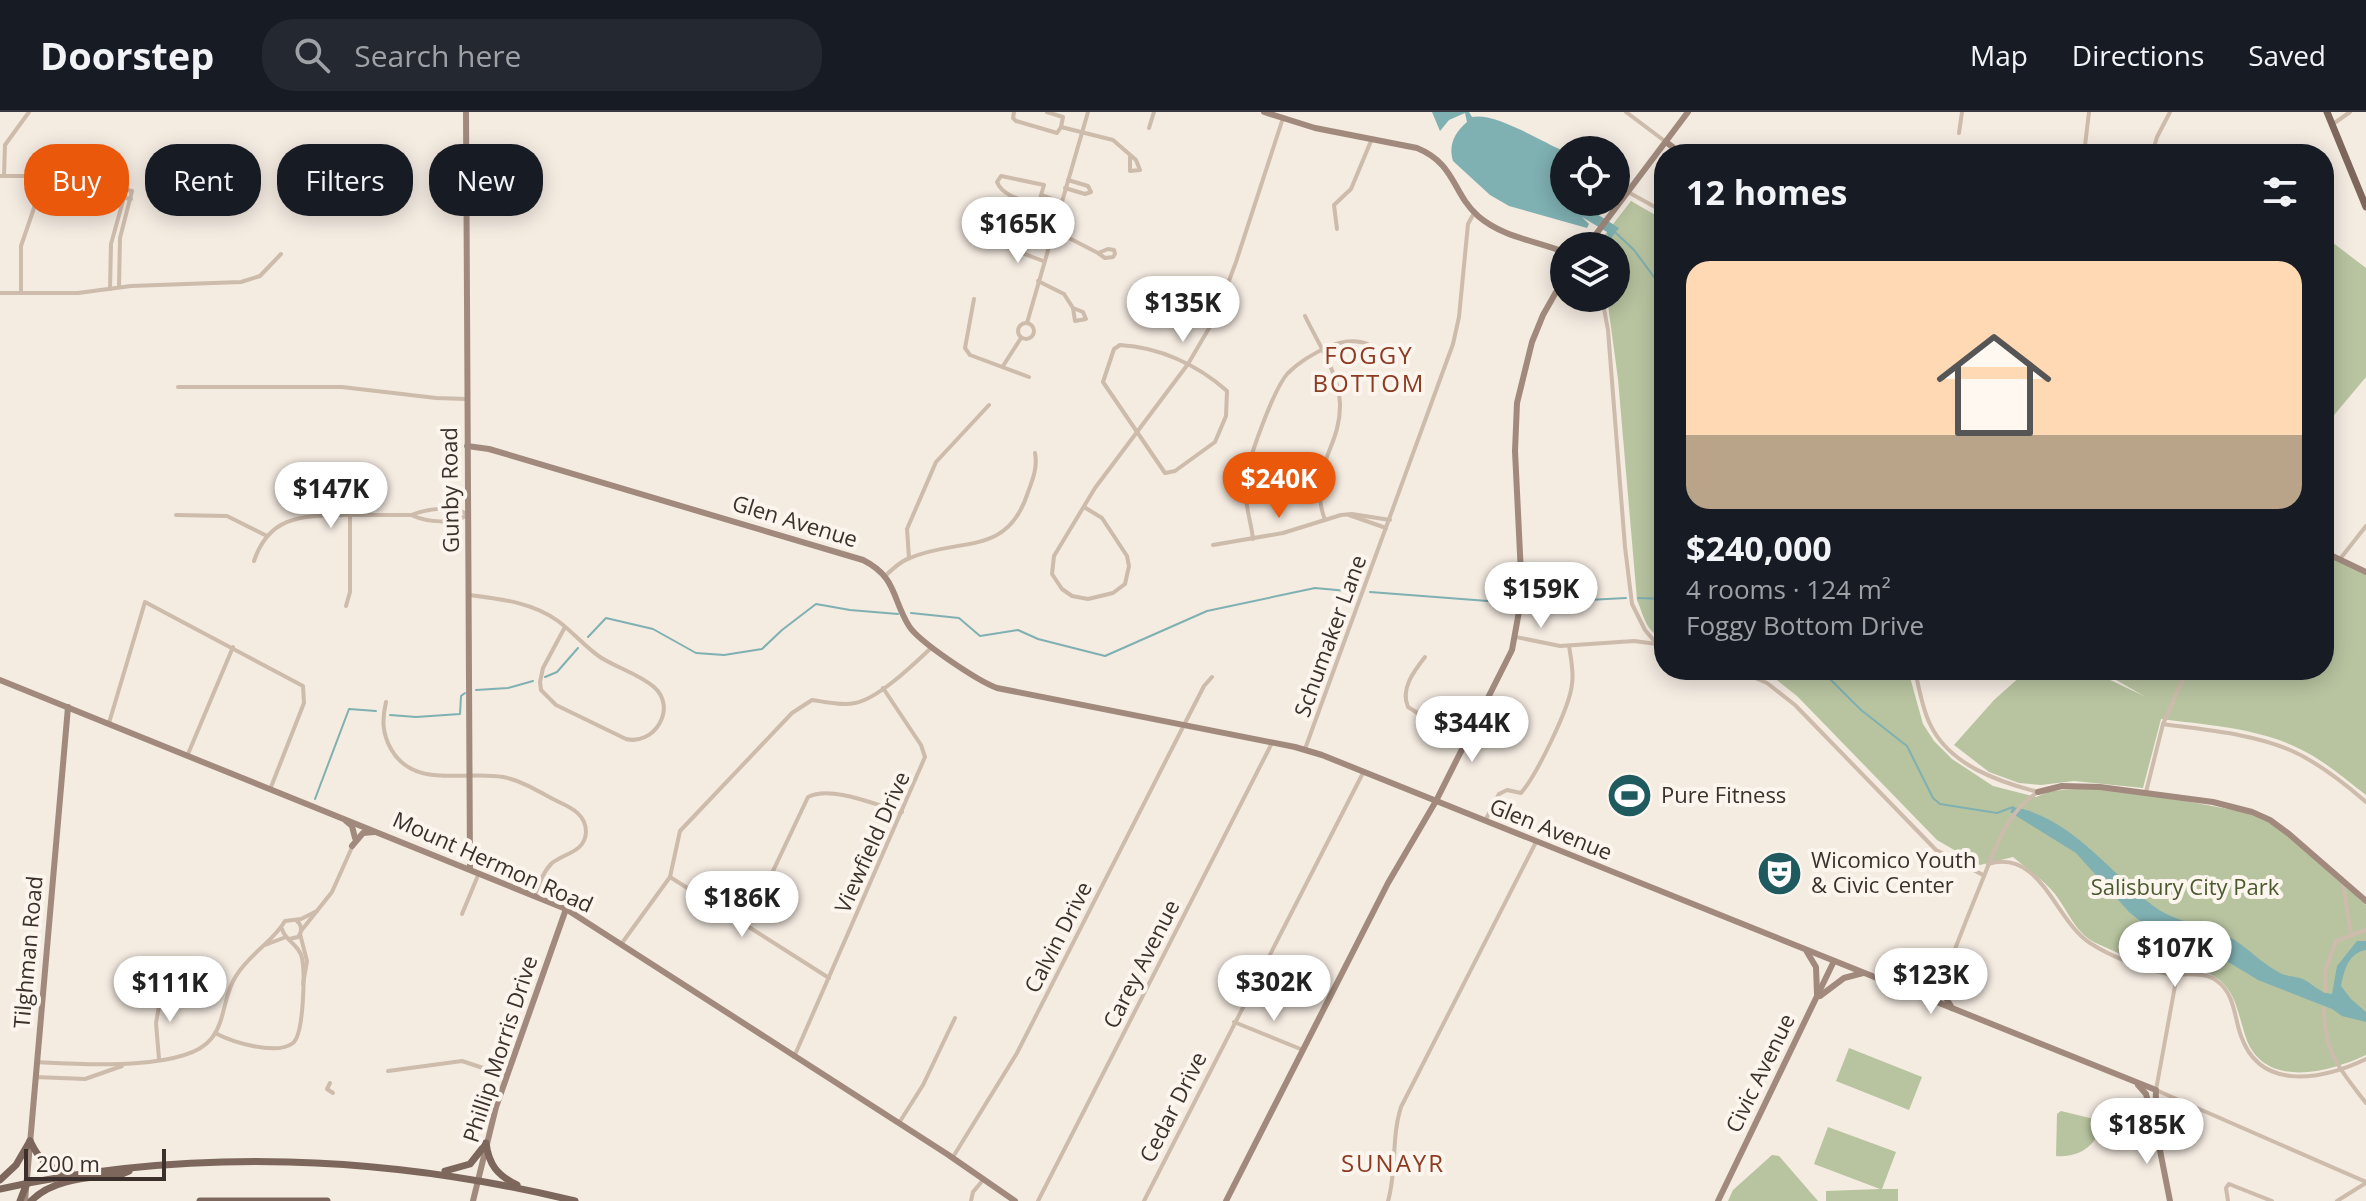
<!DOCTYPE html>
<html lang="en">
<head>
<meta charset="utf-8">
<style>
	body { margin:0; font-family:"Open Sans",sans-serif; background:#242831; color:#f1f3f6; height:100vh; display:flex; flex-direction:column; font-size:30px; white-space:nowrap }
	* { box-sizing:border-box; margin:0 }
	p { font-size:26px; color:#9ea1a6 }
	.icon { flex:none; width:44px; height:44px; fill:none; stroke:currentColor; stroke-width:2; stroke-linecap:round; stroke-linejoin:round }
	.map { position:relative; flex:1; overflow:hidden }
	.details { position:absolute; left:1654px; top:32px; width:680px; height:536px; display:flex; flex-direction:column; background:#171b24; border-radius:32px; box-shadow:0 4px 20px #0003 }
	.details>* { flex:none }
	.hud { position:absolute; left:24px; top:32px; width:760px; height:72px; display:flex; gap:16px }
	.buttons { position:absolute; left:1550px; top:24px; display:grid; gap:16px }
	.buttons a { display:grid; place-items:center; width:80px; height:80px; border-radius:50%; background:#171b24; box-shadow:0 4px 20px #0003; font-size:40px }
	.scale { position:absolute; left:24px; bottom:20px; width:142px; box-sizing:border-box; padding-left:8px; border:4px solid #3b302b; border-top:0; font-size:22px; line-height:28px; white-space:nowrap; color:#3b302b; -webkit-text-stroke:6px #fbf5ee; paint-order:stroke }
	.price { position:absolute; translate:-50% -68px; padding:0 18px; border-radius:28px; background:#fff; color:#222; font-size:26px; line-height:52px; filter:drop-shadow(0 2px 4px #0008) }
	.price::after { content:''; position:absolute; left:50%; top:48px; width:24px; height:18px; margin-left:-12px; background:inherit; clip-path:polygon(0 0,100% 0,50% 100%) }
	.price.selected { background:#ea580c; color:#fff }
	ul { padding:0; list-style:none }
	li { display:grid; align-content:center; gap:16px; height:424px; padding:0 32px }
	li span { display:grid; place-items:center; height:248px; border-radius:24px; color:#555 }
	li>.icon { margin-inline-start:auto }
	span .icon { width:144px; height:144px; fill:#fffc; stroke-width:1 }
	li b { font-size:34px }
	h2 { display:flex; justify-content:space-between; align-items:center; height:96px; padding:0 32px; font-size:34px }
	.chip { padding:0 28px; border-radius:32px; background:#171b24; box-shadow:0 4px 20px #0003; font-size:28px; line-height:72px }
	.chip.selected { background:#ea580c; color:#fff }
	header { display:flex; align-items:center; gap:48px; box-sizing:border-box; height:112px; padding:0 40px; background:#171b24; border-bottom:2px solid #363941 }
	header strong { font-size:38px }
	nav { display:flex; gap:44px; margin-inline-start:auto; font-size:28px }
	.search { width:560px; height:72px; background:#242831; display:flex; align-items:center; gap:20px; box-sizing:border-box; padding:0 28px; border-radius:32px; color:#9ea1a6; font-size:30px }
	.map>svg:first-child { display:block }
</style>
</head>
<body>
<header>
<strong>Doorstep</strong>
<div class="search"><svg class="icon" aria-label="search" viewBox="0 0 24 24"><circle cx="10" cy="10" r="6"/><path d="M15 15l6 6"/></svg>Search here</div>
<nav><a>Map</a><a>Directions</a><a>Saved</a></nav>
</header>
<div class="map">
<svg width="2366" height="1089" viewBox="0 0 2366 1089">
	<rect width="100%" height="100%" fill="#f4ebe1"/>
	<g fill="#b8c4a0">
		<path d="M1631 89 1664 108V526C1646 521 1644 504 1637 488L1618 267 1607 186H1616V134H1596Z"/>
		<path d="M2324 124 2366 156V265L2324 315Z"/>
		<path d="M2324 443 2366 463V683C2345 667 2325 649 2300 637 2259 616 2207 613 2161 607L2143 676 2074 669 2041 673 2019 671 1989 660 1954 633 1994 588 2022 563 2037 558H2089L2144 584 2099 558H2324Z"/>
		<path d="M1760 558H1908L1923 612 1934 629 1952 647 1993 674 2036 685 2051 679 2086 676 2159 684 2244 700 2268 710 2297 731 2366 793V943C2328 961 2262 978 2245 923 2238 902 2236 878 2215 865 2202 856 2182 862 2167 858 2144 853 2120 842 2098 832 2075 822 2069 800 2055 782 2044 768 2027 757 2013 745L1980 753 1937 728 1797 584 1768 561Z"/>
		<path d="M1849 936 1922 965 1909 998 1836 969Z"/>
		<path d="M2061 999 2102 1009C2098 1033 2080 1046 2056 1044L2057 1002Z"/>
		<path d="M1828 1015 1896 1040 1882 1077H1898V1089H1826V1079L1880 1077 1814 1052Z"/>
		<path d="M1772 1043 1779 1044 1818 1089H1728L1733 1078Z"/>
	</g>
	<g fill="#7fb0b2">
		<path d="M1432 0H1469L1472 5C1495 0 1540 29 1564 39V90H1606L1598 102 1589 97 1619 116 1609 129 1607 120 1582 105 1589 112 1587 116 1509 94 1490 83 1453 49C1448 33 1455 20 1467 10L1465 1 1449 8 1440 19Z"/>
		<path d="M2013 695C2069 704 2109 759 2152 793 2174 810 2201 812 2226 823 2246 833 2261 852 2282 862 2287 864 2294 864 2300 866 2312 870 2318 881 2332 882L2337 854 2357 829H2366V838C2348 841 2344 859 2341 874L2351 887 2366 900V910L2342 904 2332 897 2258 868 2220 845 2164 826 2150 817 2129 800 2076 741 2010 700Z"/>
	</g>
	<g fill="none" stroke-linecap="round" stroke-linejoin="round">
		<g stroke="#7fb0b2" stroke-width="2">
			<path d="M1616 121 1634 138 1657 169 1664 193"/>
			<path d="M1370 480 1514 491"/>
			<path d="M1638 486 1664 487"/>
			<path d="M1531 491 1626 486"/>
			<path d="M911 501 959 506 980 524 1018 518 1038 527 1105 544 1207 499 1315 476 1358 480"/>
			<path d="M588 525 606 506 653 517 696 541 724 543 762 537 782 518 816 492 850 498 898 502"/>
			<path d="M1821 558 1861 598 1907 634 1933 686 1940 692 1997 701 2013 695"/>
			<path d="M545 565 557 560 578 536"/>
			<path d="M476 578 508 576 533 569"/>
			<path d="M390 603 416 605 460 602 461 584 465 581"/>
			<path d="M315 687 349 597 376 599"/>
		</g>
		<g stroke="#cdbbac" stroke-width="4">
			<path d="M1014 0 1013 6 1016 9 1057 21 1061 15 1113 28 1136 48 1140 58 1130 59V45"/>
			<path d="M1047 0 1063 5 1061 15"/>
			<path d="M1626 0 1666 30"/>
			<path d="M2333 12 2350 0"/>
			<path d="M1149 16 1154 0"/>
			<path d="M1959 21 1962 0"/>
			<path d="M2084 42 2089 0"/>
			<path d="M2152 42 2157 25 2170 0"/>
			<path d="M0 64H60L132 79 120 126 119 175"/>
			<path d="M4 64 5 33 29 0"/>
			<path d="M35 66 43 71 131 87"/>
			<path d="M1065 76 1085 82 1091 80 1088 74 1068 68"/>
			<path d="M1628 80 1664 100"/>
			<path d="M1041 83 1044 73 1001 64 997 70C1003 85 1024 88 1038 93L1041 83 1061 90"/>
			<path d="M1337 117 1334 93 1351 77 1371 29"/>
			<path d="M1052 121 1067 125 1098 141 1108 137 1114 138 1115 142 1113 145 1105 146 1098 141"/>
			<path d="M1001 133 1043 149"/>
			<path d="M1038 169 1064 182 1073 196 1083 200 1086 207 1075 209 1073 196"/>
			<path d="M110 177 111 132 126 78"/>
			<path d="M0 181H78L131 174 241 170 260 164 281 142"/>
			<path d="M21 181V134L45 64"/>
			<path d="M1602 186 1608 218 1625 435 1632 492 1645 518 1656 531"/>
			<path d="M974 187 965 236 970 243 1029 265"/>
			<path d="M1305 204C1318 231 1339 262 1340 292 1341 338 1306 356 1325 408"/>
			<circle cx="1026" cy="219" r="8"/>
			<path d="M1027 211 1088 0"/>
			<path d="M1120 233C1159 235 1198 253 1227 279L1226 304 1215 330 1175 359 1165 361 1103 270 1114 237Z"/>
			<path d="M1003 254 1021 226"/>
			<path d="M178 275H342L436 286 467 287"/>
			<path d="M1084 395 1102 406 1127 444 1129 454 1125 472 1113 481 1088 487 1072 484 1062 477 1052 462 1054 444 1095 376 1188 252 1215 206 1236 150 1283 6"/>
			<path d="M176 403 227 404 267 424"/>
			<path d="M411 403C427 397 451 393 467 402"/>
			<path d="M1349 403 1386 416"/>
			<path d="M1253 427C1251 409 1244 390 1245 371 1247 350 1274 276 1288 261 1300 249 1314 241 1330 234 1345 228 1364 226 1377 238"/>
			<path d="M1213 433 1283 421 1341 403 1352 402 1390 408"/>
			<path d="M909 446 907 417 936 350 989 293"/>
			<path d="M2340 447 2366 414"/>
			<path d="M254 449C269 404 301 404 341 403 365 403 388 403 411 403 429 411 452 412 468 403"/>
			<path d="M885 464C893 457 900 449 910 446 959 425 1006 445 1027 383 1032 369 1038 356 1035 341"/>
			<path d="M469 483C500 487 532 490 558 509 573 520 585 535 600 545 617 556 639 562 654 575 678 596 654 634 626 627L556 593 541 578 540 570 543 556 565 515"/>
			<path d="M346 494 350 480V403"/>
			<path d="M1516 525 1560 534 1634 529 1664 533"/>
			<path d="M1425 545C1414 559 1400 577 1408 595L1419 602 1469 624"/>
			<path d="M1737 558 1767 571 1795 593 1936 738 1983 763"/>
			<path d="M1915 558C1919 576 1922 596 1930 612 1949 653 1999 670 2038 680"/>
			<path d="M386 590C382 607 382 621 391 637 414 678 466 658 503 665 523 669 541 681 559 690 572 696 586 703 586 720 585 740 565 741 552 751 543 760 539 772 535 783"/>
			<path d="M109 611 145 490 303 574 304 591 271 675"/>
			<path d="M2163 612C2204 618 2250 621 2290 638 2318 650 2343 670 2366 690"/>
			<path d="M1305 637 1453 232 1459 205 1468 112 1474 101"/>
			<path d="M188 642 233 535"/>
			<path d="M2146 680 2163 612 2187 558"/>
			<path d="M1485 709 1499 682 1507 678 1521 681C1536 664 1570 595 1572 572 1574 560 1571 547 1569 534"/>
			<path d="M1988 752C2041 736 2055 809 2090 831 2110 844 2140 856 2164 861 2180 865 2203 858 2217 869 2235 882 2234 905 2241 924 2261 981 2324 967 2366 947"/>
			<path d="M670 765 829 866"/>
			<path d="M2343 771 2351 823"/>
			<path d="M462 802 479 761"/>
			<path d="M747 814 808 685C831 673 876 693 902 700"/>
			<path d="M301 819 332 780 353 733"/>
			<path d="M300 822 307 849 303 872"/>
			<path d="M289 827 298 825C303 819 302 813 296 808"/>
			<path d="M622 831 670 765 680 719 792 601 812 588C826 590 842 594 855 591 878 587 914 552 931 536"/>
			<path d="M265 833 286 825"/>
			<path d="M2177 863 2156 978 2366 1070"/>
			<path d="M2325 879 2326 856 2336 829 2366 818"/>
			<path d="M1935 890C1949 852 1963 816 1978 779 1993 744 2004 701 2038 680"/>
			<path d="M2324 896C2324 942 2340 957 2366 991"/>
			<path d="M1234 910 1303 938"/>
			<path d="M215 921C232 930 276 944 293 931 304 922 305 860 302 846 299 832 285 829 282 817"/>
			<path d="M794 945 925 645 921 633 883 576"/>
			<path d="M159 947 156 911 162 877"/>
			<path d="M37 950C76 952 185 960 211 927 226 909 223 883 236 864 249 842 273 830 285 809L301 807 317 799"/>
			<path d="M388 959 462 949 507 964"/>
			<path d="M35 965 85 967 122 954"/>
			<path d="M330 971 327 977 333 981"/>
			<path d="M899 1011 923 973 955 906"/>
			<path d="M953 1045 1017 941 1184 613 1204 574 1212 565"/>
			<path d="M971 1089 973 1080 983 1068"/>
			<path d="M1038 1089 1272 631"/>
			<path d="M1144 1089 1364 659"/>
			<path d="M1388 1089C1397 1058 1391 1026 1401 995L1536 730"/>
			<path d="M2228 1089 2226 1076 2229 1072 2272 1089"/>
			<path d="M2337 1089 2366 1071"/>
		</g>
		<g stroke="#a18a7d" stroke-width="6">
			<path d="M466 0 470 756"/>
			<path d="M1264 0 1315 16 1417 36C1456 52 1452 81 1478 104 1502 125 1536 129 1564 140"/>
			<path d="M1666 30 1682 42"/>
			<path d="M1587 134 1688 0"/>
			<path d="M467 334 489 337 863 448C897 465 892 487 909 514 919 530 978 569 997 576L1295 635 1322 643 2156 978 2155 1013 2170 1089"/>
			<path d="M2324 440 2366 460"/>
			<path d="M0 568 566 797 947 1042 1015 1089"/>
			<path d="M2038 680 2062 674 2100 675 2213 690 2252 700 2270 708 2289 722 2366 789"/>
			<path d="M346 709 352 714 355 726"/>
			<path d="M352 734 363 721 374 720"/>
			<path d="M1807 840 1816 855 1817 882"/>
			<path d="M1943 867 1946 886 1952 896"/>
			<path d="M1820 884 1844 866 1863 861"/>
			<path d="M2138 973 2146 982 2152 1006"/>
			<path d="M25 1089 68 595"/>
			<path d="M473 1089 496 995 566 797"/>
			<path d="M1226 1089 1388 771 1436 689 1512 538 1522 483 1515 339 1517 291 1532 230 1543 203 1564 166"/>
			<path d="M1718 1089 1834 849"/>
		</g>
		<g stroke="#7d675c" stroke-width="7">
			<path d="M2327 0 2366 95"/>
			<path d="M30 1029C40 1049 48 1058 71 1060"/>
			<path d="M486 1031C489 1053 497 1063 517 1073"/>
			<path d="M445 1059 470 1052 485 1033"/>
			<path d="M0 1068 16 1053 30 1029"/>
			<path d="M0 1077C190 1035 387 1043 575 1089"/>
			<path d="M20 1089 27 1071"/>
			<path d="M31 1089C54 1065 92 1066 122 1062L129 1059"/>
			<path d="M200 1089H327"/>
		</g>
	</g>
	<defs>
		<symbol id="stadium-disc" viewBox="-11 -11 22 22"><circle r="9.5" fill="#1f5a5e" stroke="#fbf5ee"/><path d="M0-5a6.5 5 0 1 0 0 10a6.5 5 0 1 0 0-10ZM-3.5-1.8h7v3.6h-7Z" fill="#fff"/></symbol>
		<symbol id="theatre-disc" viewBox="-11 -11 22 22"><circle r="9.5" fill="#1f5a5e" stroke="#fbf5ee"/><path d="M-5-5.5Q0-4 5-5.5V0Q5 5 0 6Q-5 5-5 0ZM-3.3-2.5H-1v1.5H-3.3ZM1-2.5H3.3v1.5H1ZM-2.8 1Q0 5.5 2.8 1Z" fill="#fff"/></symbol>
	</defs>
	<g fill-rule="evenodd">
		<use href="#stadium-disc" x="1604" y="658" width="51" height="51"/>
		<use href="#theatre-disc" x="1754" y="736" width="51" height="51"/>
	</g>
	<g text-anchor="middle" stroke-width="8" stroke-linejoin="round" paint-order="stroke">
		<g font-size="22" fill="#3b302b" stroke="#fbf5ee">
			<text transform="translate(450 378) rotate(-91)" y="8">Gunby Road</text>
			<text transform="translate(795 409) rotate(17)" y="8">Glen Avenue</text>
			<text transform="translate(1330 524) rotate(-70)" y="8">Schumaker Lane</text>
			<text transform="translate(1551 717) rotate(22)" y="8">Glen Avenue</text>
			<text transform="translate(872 730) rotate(-66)" y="8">Viewfield Drive</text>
			<text transform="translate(493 750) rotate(24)" y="8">Mount Hermon Road</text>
			<text transform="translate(1058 825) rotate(-63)" y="8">Calvin Drive</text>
			<text transform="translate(28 840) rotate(-85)" y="8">Tilghman Road</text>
			<text transform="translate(1141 852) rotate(-63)" y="8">Carey Avenue</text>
			<text transform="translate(500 937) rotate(-72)" y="8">Phillip Morris Drive</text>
			<text transform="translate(1760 961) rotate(-64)" y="8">Civic Avenue</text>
			<text transform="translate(1173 995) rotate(-63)" y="8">Cedar Drive</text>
		</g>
		<g font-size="22" fill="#3b302b" stroke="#fbf5ee" text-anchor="start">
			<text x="1661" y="691">Pure Fitness</text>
			<text x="1811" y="756">Wicomico Youth<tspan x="1811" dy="25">&amp; Civic Center</tspan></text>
		</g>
		<g font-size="22" fill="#4a5a2e" stroke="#fbf5ee">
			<text x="2185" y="783">Salisbury City Park</text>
		</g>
		<g font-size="24" letter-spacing="2" fill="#8c3b22" stroke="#fbf5ee">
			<text x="1369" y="252">FOGGY<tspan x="1369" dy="28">BOTTOM</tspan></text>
			<text x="1393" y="1060">SUNAYR</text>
		</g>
	</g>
</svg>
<div class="buttons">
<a><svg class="icon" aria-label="locate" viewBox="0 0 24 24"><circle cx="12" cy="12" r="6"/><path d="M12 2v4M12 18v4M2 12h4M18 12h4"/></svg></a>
<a><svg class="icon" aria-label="layers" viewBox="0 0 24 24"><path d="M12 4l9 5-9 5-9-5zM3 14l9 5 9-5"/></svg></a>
</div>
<div class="scale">200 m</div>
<b class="price" style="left:1018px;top:153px">$165K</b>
<b class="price" style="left:1183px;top:232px">$135K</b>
<b class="price selected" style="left:1279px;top:408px">$240K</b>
<b class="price" style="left:331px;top:418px">$147K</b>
<b class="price" style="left:1541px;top:518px">$159K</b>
<b class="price" style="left:1472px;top:652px">$344K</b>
<b class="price" style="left:742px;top:827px">$186K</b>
<b class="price" style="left:2175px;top:877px">$107K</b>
<b class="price" style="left:1931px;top:904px">$123K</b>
<b class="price" style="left:1274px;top:911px">$302K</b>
<b class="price" style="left:170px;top:912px">$111K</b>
<b class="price" style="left:2147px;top:1054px">$185K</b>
<div class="hud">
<a class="chip selected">Buy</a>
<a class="chip">Rent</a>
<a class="chip">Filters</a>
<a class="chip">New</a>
</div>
<section class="details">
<h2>12 homes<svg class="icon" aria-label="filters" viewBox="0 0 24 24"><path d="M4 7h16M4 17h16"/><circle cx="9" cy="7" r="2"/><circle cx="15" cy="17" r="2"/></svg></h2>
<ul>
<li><span style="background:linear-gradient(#ffd9b3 70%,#b9a48a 0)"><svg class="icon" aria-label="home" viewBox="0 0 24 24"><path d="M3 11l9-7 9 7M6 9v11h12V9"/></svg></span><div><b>$240,000</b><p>4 rooms · 124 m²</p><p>Foggy Bottom Drive</p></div></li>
</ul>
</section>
</div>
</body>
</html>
